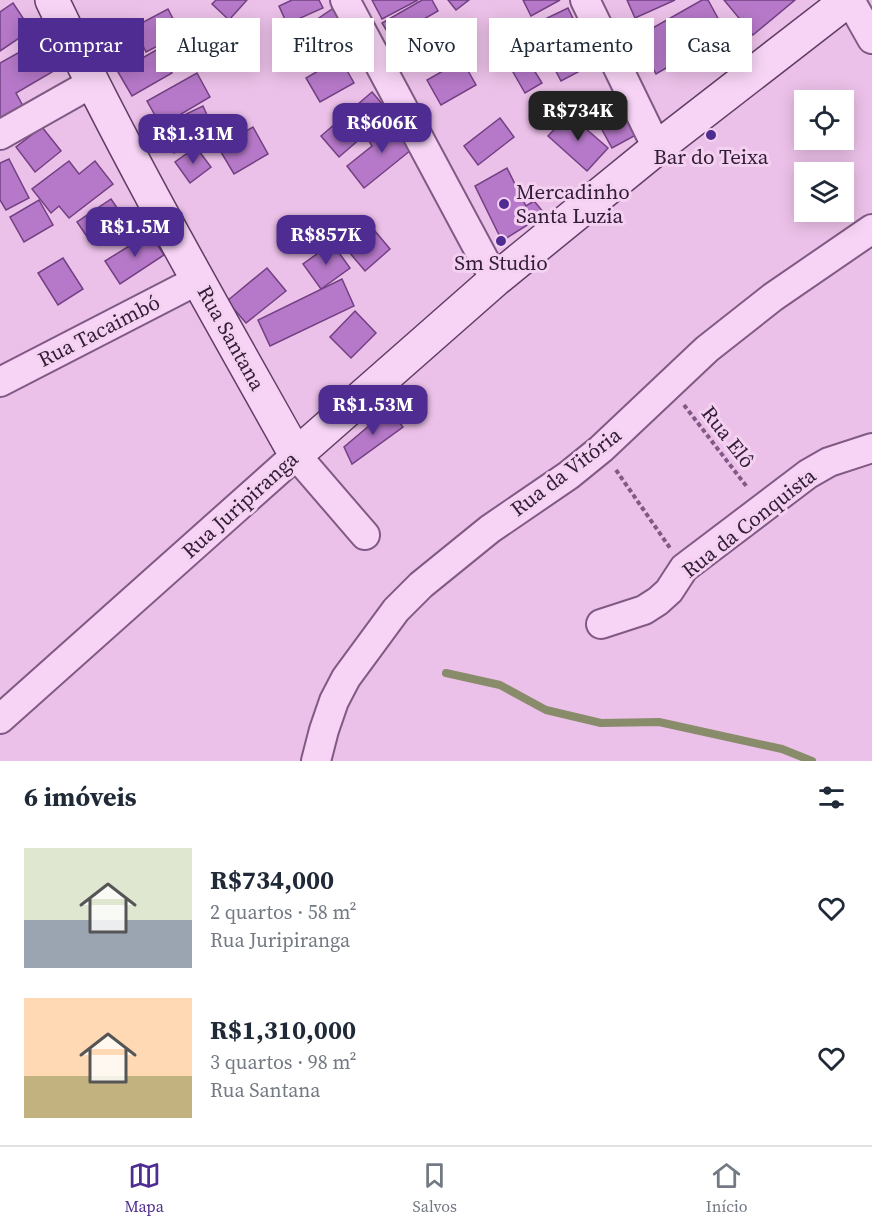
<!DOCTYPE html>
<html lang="pt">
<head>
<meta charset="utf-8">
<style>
	body { margin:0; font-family:"Source Serif 4",serif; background:#f2f2f3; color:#1f2937; height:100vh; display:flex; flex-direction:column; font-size:22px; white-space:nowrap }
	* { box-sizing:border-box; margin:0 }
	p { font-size:20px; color:#747a83 }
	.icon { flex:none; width:33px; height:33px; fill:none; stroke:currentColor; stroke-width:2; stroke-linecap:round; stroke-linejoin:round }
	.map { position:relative; height:761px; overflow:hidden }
	.details { display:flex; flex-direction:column; background:#fff; flex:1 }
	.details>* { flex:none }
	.banner { position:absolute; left:18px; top:18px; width:837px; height:54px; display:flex; gap:12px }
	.buttons { position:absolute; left:794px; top:90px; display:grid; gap:12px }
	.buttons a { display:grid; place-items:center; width:60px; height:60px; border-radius:0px; background:#fff; box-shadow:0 3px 15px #0003; font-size:30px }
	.price { position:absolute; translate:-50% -51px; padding:0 14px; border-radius:12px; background:#4f2c91; color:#fff; font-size:20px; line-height:39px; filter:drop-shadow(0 2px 3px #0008) }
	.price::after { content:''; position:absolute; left:50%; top:36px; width:18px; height:14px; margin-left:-9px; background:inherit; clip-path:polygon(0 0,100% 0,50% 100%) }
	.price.on { background:#222; color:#fff }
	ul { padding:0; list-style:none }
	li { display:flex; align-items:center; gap:18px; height:150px; padding:0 24px }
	li span { display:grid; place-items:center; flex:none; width:168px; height:120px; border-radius:0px; color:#555 }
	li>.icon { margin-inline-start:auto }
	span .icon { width:72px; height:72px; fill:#fffc; stroke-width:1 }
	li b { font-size:26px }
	h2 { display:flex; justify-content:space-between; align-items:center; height:72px; padding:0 24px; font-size:26px }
	.chip { padding:0 21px; border-radius:0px; background:#fff; box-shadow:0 3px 15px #0003; font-size:21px; line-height:54px }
	.chip.on { background:#4f2c91; color:#fff }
	.tabs { display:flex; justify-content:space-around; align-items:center; height:84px; border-top:2px solid #e0e1e3; background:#fff; font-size:16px; color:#747a83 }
	.tabs a { display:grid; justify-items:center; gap:3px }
	.tabs .on { color:#4f2c91 }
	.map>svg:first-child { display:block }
</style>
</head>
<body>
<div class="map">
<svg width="872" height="761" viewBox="0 0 872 761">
	<rect width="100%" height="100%" fill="#ecc1e9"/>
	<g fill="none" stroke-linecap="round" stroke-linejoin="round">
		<path stroke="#888c6b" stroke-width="8" d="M446 673 500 685 546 710 601 723 659 722 782 749 812 761"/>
	</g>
	<g fill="#b679c9" stroke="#724083" stroke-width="1.5">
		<path d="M216 0H247L229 20 212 4Z"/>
		<path d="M292 0H319L323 8 287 24 279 6Z"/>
		<path d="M372 0H418L382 19Z"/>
		<path d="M422 0H432L438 11 391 38 382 23Z"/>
		<path d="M448 0H469L456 10Z"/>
		<path d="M523 0H560L531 16Z"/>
		<path d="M627 0H675L635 18Z"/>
		<path d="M702 0H708L726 33 656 74 635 38Z"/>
		<path d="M724 0H795L753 35Z"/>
		<path d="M13 3 31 30 0 51V12Z"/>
		<path d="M335 7 352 32 299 70 281 44Z"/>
		<path d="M568 8 580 33 537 54 524 29Z"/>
		<path d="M168 9 181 34 146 52 134 27Z"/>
		<path d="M442 24 456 40 422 70 407 53Z"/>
		<path d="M48 36 64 65 16 93 23 106 0 120V63Z"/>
		<path d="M584 40 595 63 561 81 549 58Z"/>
		<path d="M158 49 172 73 132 96 118 72Z"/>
		<path d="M340 58 354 83 320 102 306 78Z"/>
		<path d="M462 60 476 85 441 105 427 80Z"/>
		<path d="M529 62 542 83 525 93 513 72Z"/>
		<path d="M197 73 210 97 161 126 147 101Z"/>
		<path d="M621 88 645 130 612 148 589 106Z"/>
		<path d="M372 92 390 113 339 157 321 136Z"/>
		<path d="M203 106 215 133 174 153 161 126Z"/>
		<path d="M569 114 608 148 587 171 548 136Z"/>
		<path d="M500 118 514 137 478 165 464 146Z"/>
		<path d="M395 120 416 146 364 188 347 166 372 146 369 141Z"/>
		<path d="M42 127 61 151 35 172 16 147Z"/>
		<path d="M253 127 268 154 234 174 218 147Z"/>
		<path d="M196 147 211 167 190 183 175 162Z"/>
		<path d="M9 159 29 198 6 210 0 200V163Z"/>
		<path d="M69 161 79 174 95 161 113 184 69 218 59 206 51 213 32 189Z"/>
		<path d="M507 168 526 206 534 201 545 214 502 241 475 186Z"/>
		<path d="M111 199 126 221 92 244 77 222Z"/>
		<path d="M39 200 53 225 24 242 10 217Z"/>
		<path d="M369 224 390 249 365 271 344 246Z"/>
		<path d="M150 233 164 255 120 284 105 261Z"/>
		<path d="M332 243 350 268 321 289 303 264Z"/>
		<path d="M63 258 83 289 58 305 38 273Z"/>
		<path d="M267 268 286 291 246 323 227 301Z"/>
		<path d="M342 279 354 306 270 346 258 320Z"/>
		<path d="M355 311 376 333 351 358 330 337Z"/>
		<path d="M389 409 403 427 352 464 344 447Z"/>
	</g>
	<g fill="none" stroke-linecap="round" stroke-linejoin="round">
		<defs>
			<g id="street">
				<path d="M345 0 495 280"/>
				<path d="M585 0 657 148"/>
				<path d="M850 0 872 39"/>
				<path d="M0 135 92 83"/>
				<path d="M0 382 198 280"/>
				<path d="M601 624 644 610 658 601 669 591 684 568 808 474 829 462 872 448"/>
				<path d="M0 719 296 455 365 535"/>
				<path d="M316 761 324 730 334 701 346 678 396 610 421 585 490 529 569 475 601 449 707 349 773 297 872 229"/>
			</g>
			<path id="secondary" d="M52 0C126 156 212 305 296 455L495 280 657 148 848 0"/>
		</defs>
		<use href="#street" stroke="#805a85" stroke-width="32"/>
		<use href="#secondary" stroke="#603d66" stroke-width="36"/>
		<g stroke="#805a85" stroke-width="4" stroke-dasharray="4.5 3" stroke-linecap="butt">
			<path d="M684 405 747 487"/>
			<path d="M616 470 670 548"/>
		</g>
		<use href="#street" stroke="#f7d4f5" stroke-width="28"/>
		<use href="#secondary" stroke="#f7d4f5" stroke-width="33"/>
	</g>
	<g fill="#4f2c91" stroke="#f4d0f1" stroke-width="2">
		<circle cx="711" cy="135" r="6"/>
		<circle cx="504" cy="204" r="6"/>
		<circle cx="501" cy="241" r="6"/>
	</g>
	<g text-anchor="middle" stroke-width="6" stroke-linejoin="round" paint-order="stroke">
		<g font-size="21" fill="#311d35" stroke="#f4d0f1">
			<text x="711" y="164">Bar do Teixa</text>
			<text x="516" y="199" text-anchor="start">Mercadinho<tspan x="516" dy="24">Santa Luzia</tspan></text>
			<text x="501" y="270">Sm Studio</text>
		</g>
		<g font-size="21" fill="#311d35" stroke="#f4d0f1">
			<text transform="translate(99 331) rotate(-27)" y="7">Rua Tacaimbó</text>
			<text transform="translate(231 338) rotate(61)" y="7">Rua Santana</text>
			<text transform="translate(728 437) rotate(52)" y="7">Rua Elô</text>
			<text transform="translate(566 472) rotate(-37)" y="7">Rua da Vitória</text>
			<text transform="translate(240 505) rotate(-42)" y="7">Rua Juripiranga</text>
			<text transform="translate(749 523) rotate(-38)" y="7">Rua da Conquista</text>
		</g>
	</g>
</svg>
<div class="buttons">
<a><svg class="icon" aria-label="locate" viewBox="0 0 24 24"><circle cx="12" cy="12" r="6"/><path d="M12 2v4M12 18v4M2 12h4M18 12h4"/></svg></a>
<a><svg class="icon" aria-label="layers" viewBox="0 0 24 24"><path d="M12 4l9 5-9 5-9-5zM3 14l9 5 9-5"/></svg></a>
</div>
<b class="price on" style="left:578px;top:142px">R$734K</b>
<b class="price" style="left:382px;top:154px">R$606K</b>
<b class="price" style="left:193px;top:165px">R$1.31M</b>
<b class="price" style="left:135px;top:258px">R$1.5M</b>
<b class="price" style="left:326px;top:266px">R$857K</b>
<b class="price" style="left:373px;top:436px">R$1.53M</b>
<div class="banner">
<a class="chip on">Comprar</a>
<a class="chip">Alugar</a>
<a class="chip">Filtros</a>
<a class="chip">Novo</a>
<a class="chip">Apartamento</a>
<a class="chip">Casa</a>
</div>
</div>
<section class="details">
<h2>6 imóveis<svg class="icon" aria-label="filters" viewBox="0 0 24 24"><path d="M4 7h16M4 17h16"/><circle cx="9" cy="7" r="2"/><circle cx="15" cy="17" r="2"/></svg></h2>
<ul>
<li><span style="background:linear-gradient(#dfe7d0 60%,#9aa5b1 0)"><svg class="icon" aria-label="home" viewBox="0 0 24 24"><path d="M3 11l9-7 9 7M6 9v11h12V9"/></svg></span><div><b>R$734,000</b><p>2 quartos · 58 m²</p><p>Rua Juripiranga</p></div><svg class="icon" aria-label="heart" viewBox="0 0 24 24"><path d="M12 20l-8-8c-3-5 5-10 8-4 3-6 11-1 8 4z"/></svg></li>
<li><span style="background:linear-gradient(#ffd9b3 65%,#c2b280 0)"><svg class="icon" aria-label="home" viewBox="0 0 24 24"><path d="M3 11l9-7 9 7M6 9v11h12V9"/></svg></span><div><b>R$1,310,000</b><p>3 quartos · 98 m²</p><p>Rua Santana</p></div><svg class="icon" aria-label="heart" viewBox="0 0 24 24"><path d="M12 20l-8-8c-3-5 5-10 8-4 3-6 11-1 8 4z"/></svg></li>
</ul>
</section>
<nav class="tabs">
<a class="on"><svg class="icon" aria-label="map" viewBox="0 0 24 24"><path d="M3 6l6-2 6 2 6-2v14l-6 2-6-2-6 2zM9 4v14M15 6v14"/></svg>Mapa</a>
<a><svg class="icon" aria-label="saved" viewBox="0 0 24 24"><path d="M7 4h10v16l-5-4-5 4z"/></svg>Salvos</a>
<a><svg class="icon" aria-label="home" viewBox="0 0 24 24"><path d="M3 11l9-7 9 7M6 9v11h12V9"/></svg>Início</a>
</nav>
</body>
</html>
